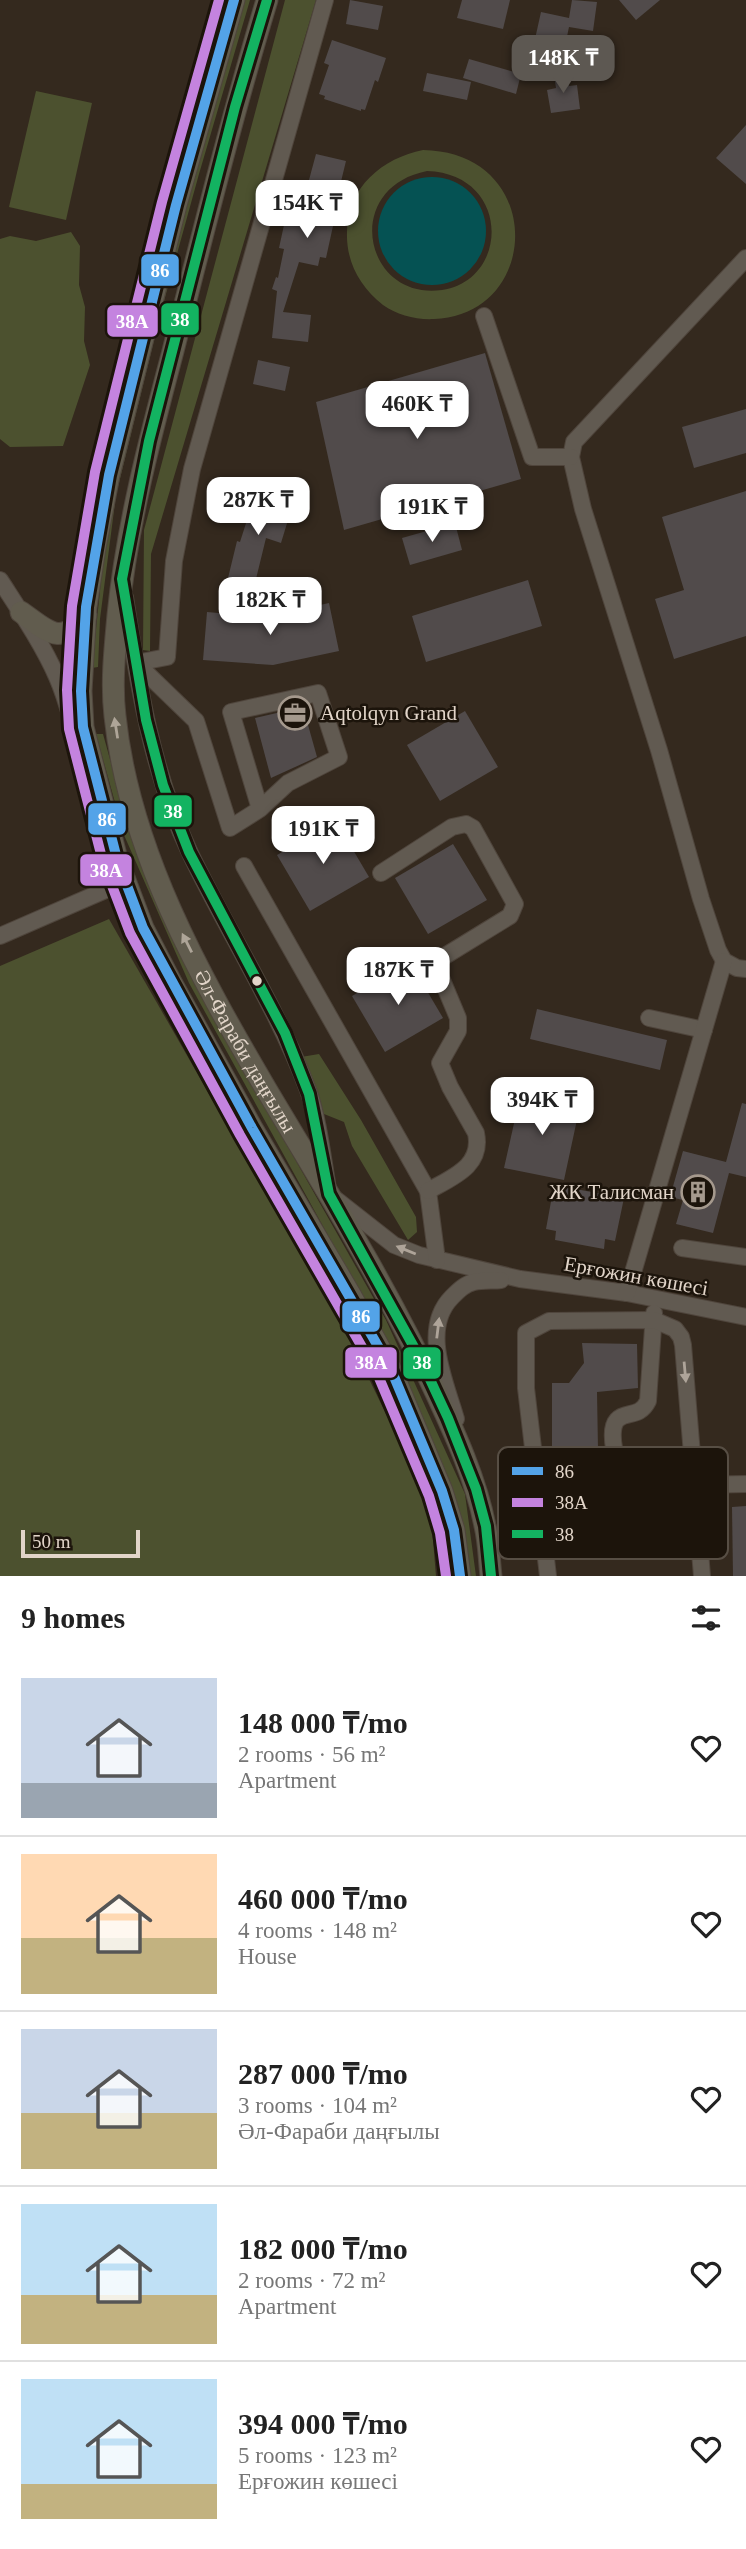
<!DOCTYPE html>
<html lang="en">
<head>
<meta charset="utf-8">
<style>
	body { margin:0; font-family:"Times New Roman",serif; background:#f6f6f6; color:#222; height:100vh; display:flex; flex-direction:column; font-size:26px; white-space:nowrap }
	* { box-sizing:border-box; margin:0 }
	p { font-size:23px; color:#767676 }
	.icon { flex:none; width:38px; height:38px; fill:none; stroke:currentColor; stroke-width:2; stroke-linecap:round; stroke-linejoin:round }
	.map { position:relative; height:1576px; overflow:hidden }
	.panel { display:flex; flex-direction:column; background:#fff; flex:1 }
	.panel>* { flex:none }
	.scale { position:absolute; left:21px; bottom:18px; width:119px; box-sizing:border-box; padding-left:7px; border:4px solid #e2d5c9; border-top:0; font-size:19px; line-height:24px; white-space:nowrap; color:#e2d5c9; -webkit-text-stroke:5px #1c140b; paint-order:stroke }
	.price { position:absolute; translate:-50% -60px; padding:0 16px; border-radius:14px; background:#fff; color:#222; font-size:23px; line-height:46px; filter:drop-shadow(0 2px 4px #0008) }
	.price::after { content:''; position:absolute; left:50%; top:42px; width:21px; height:16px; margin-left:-10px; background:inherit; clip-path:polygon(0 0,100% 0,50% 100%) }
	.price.selected { background:#5d5852; color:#fff }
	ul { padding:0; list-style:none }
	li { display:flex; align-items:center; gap:21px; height:175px; padding:0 21px }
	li+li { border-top:2px solid #e0e0e0 }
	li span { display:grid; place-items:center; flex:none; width:196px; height:140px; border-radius:0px; color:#555 }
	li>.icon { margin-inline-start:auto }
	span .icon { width:84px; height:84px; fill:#fffc; stroke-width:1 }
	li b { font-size:30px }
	h2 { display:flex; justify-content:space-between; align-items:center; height:84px; padding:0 21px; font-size:30px }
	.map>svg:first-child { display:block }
</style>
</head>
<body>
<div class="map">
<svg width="746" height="1576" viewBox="0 0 746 1576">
	<rect width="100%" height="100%" fill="#34291e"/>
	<g fill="#4c512f" fill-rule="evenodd">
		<path d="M242 0H250L199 174 161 312 116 495 100 619 98 667 92 668 110 493 192 171Z"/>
		<path d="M285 0H316L151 554 150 651 143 650 144 530Z"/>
		<path d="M36 91 92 103 66 220 9 207Z"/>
		<path d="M423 150C546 152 542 315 434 319 416 320 397 315 383 305 360 287 346 262 347 232 347 187 383 158 423 150ZM427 171C511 174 510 280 442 290 364 301 341 188 427 171Z"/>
		<path d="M71 232 80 246 79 285 85 307 84 341 90 365 63 446 10 447 0 439V239L10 236 36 241Z"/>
		<path d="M96 734H103L131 835 193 979 386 1320 465 1494 476 1576H466L455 1497 378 1326 189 983 124 835Z"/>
		<path d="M109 919 351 1342 430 1504 436 1576H0V966Z"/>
		<path d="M319 1054 361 1120 416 1217 417 1232 408 1240 352 1146 344 1122 319 1112 295 1058Z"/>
	</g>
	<circle fill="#055253" cx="432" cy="231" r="54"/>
	<g fill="#514b4b">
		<path d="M350 0 383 6 378 30 346 24Z"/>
		<path d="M462 0H510L503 29 457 18Z"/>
		<path d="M572 0 597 2 593 31 569 27 565 46 561 45 558 55 540 51 542 41 535 39 541 12 569 18Z"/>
		<path d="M619 0H660L636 20Z"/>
		<path d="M332 40 386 58 378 82 375 80 365 110 361 109V111L324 99 325 96 319 94 329 65 324 63Z"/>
		<path d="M469 59 521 74 516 94 463 78Z"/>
		<path d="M427 73 471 82 467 100 423 91Z"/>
		<path d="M567 73 569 86 577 85 580 109 551 113 547 90 556 88 554 75Z"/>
		<path d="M746 125V184L716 158Z"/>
		<path d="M316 154 346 161 337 198 342 199 336 226H333L326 258 320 257 318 266 299 262 283 312 311 315 308 342 272 338 277 291 272 289 276 277 278 278 284 249 279 248 284 225H287L295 189 306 191Z"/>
		<path d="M485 353 521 479 344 530 316 402Z"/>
		<path d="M258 360 290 367 285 391 253 384Z"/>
		<path d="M746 409V453L694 468 682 427Z"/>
		<path d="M746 491V636L674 659 655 599 684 590 662 517Z"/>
		<path d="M255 495 292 507 281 543 266 538 255 583 228 578 237 541 240 542Z"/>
		<path d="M455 523 462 550 410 565 402 538Z"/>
		<path d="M528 580 542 626 426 662 412 616Z"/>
		<path d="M329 603 339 651 273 665 203 660 207 612 266 617Z"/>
		<path d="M303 707 317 757 271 778 255 718Z"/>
		<path d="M465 711 498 767 440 801 407 745Z"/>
		<path d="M336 821 369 877 310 911 277 855Z"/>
		<path d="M453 844 487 900 428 934 395 878Z"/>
		<path d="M410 962 443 1018 385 1052 352 996Z"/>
		<path d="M537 1009 667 1040 660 1070 530 1039Z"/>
		<path d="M528 1092 572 1102 569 1114 578 1115 564 1180 504 1168 519 1101 526 1103Z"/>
		<path d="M742 1103 746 1104V1177L729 1173 713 1233 676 1224 683 1200 670 1197 683 1151 726 1162Z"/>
		<path d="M554 1185 624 1198 615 1241 605 1239 604 1249 555 1240 556 1231 546 1229Z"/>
		<path d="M582 1343 637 1344 638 1388 597 1392 599 1507 641 1509V1556L589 1557 587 1536 569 1521H552V1383H569L584 1363Z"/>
		<path d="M746 1506V1576H733L732 1507Z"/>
	</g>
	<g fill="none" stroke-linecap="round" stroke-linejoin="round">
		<defs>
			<g id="minor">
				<path d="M746 258 574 442 571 457 583 509 659 750 701 899 718 950 724 961 737 968 746 969"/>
				<path d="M484 316 532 457H571"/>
				<path d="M0 580C20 611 42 643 57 677 78 726 82 782 101 832"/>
				<path d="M125 597C138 684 152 773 190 853 228 933 277 1007 308 1090 319 1120 323 1162 329 1194L394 1245 419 1255 520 1279 627 1293 746 1317"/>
				<path d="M136 663 167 657 174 561 192 469 325 0"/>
				<path d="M136 663 196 721 230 828 260 809 231 712 318 693 339 757 288 783 260 809"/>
				<path d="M244 866 428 1191 437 1260"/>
				<path d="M381 873 452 827 466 824 473 828 515 904 510 916 440 959 437 968 458 1018V1031L440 1063 450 1087 476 1133C483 1166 453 1177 428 1191"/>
				<path d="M0 936 124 882 119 871"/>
				<path d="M649 1018 704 1030"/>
				<path d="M682 1248 746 1257"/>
				<path d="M627 1293 724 961"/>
				<path d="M654 1313 648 1401C639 1419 626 1410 617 1420 607 1431 617 1468 625 1478L649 1480 654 1486 655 1518"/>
				<path d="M456 1419C446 1383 420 1329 452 1297 459 1290 465 1284 474 1282 483 1280 493 1281 501 1280"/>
				<path d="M695 1485 746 1484"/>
				<path d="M548 1576 526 1388V1333L549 1321 654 1320 675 1329 681 1337 683 1345 702 1576"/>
			</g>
			<g id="major">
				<path d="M234 0 176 205 109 475 95 548 86 607 81 691 83 727 117 859 143 928 171 982 252 1128 351 1296 390 1367 442 1491 454 1530 460 1576"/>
				<path id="s1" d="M267 0C232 116 203 233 173 351 150 438 127 525 118 615 115 648 111 683 115 716 129 850 199 975 266 1089 325 1188 387 1287 435 1391 455 1434 476 1479 485 1526 489 1542 489 1559 491 1576"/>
				<path d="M21 612C49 632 60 647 86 615"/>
			</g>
		</defs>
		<use href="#minor" stroke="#4f453c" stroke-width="18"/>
		<use href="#major" stroke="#4f453c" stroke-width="23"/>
		<use href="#minor" stroke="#615a51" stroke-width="16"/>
		<use href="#major" stroke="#615c4e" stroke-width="21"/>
		<defs>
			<path id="bus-1" d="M234 0 176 205 109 475 86 607 81 691 83 727 117 859 143 928 252 1128 390 1367 442 1491 454 1530 460 1576"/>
			<path id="bus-2" d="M219 0 162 202 95 472 72 606 67 690 69 729 103 862 130 933 240 1135 377 1373 429 1496 440 1533 446 1576"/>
			<path id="bus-3" d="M267 0 235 107 149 441 122 579 146 720 163 785 189 852 285 1033 309 1094 329 1194 420 1358 448 1418 476 1489 486 1526 491 1576"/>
		</defs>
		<use href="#bus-1" stroke="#1c140b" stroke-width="16"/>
		<use href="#bus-2" stroke="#1c140b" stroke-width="16"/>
		<use href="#bus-3" stroke="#1c140b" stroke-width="16"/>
		<use href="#bus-1" stroke="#53a3e8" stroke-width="10"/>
		<use href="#bus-2" stroke="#c483df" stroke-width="10"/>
		<use href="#bus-3" stroke="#13b361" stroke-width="10"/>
	</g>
	<defs><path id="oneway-solid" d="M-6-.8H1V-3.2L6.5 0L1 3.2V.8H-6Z" transform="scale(1.75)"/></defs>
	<g fill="#aea598">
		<use href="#oneway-solid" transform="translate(116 728) rotate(-99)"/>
		<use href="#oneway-solid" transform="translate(187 943) rotate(-117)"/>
	</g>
	<g fill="#aea499">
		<use href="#oneway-solid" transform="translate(406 1250) rotate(-158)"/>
		<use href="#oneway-solid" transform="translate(438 1328) rotate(-83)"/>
		<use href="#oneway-solid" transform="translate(685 1372) rotate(85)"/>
	</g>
	<defs>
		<symbol id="office-ring" viewBox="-11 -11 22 22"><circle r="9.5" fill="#1c140b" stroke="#a5998d" stroke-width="1.5"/><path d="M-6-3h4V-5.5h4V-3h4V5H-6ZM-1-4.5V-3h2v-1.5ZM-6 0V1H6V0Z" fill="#a5998d"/></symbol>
		<symbol id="building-ring" viewBox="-11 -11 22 22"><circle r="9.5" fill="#1c140b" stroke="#a5998d" stroke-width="1.5"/><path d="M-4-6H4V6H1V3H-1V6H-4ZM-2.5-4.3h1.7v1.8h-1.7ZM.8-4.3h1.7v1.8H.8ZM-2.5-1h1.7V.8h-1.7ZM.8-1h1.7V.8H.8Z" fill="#a5998d"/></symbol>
	</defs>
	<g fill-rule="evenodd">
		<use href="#office-ring" x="276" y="694" width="38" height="38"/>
		<use href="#building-ring" x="679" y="1173" width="38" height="38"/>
	</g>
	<circle fill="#e2d5c9" stroke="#1c140b" stroke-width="2.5" cx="257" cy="981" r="6"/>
	<g text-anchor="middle" stroke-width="5" stroke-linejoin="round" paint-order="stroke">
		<g font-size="21" fill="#e2d5c9" stroke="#1c140b" text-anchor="start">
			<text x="320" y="720">Aqtolqyn Grand</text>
			<text x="674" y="1199" text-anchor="end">ЖК Талисман</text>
		</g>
		<g font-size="21" fill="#e2d5c9" stroke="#1c140b">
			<text dy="7" stroke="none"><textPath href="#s1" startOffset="1097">Әл-Фараби даңғылы</textPath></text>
			<text transform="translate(636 1276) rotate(10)" y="7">Ерғожин көшесі</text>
		</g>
	</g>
	<rect x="498" y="1447" width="230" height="112" rx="10" fill="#1c140b" stroke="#574e44" stroke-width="2"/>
	<rect x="512" y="1467" width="31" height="8" fill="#53a3e8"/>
	<rect x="512" y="1498" width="31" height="9" fill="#c483df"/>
	<rect x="512" y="1530" width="31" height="8" fill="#13b361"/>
	<g font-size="19" fill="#e2d5c9">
		<text x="555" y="1478">86</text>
		<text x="555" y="1509">38А</text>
		<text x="555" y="1541">38</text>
	</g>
	<g stroke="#1c140b" stroke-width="2.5">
		<rect x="140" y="253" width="40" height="34" rx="7" fill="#53a3e8"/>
		<rect x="160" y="302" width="40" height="34" rx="7" fill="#13b361"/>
		<rect x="106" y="304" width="53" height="34" rx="7" fill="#c483df"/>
		<rect x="153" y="794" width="40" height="34" rx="7" fill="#13b361"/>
		<rect x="87" y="802" width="40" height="34" rx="7" fill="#53a3e8"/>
		<rect x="79" y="853" width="54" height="34" rx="7" fill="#c483df"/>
		<rect x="341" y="1300" width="40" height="33" rx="7" fill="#53a3e8"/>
		<rect x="344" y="1346" width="54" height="33" rx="7" fill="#c483df"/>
		<rect x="402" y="1346" width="40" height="34" rx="7" fill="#13b361"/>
	</g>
	<g font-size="19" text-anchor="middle" font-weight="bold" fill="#fff">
		<text x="160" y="277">86</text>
		<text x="180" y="326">38</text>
		<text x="132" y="328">38А</text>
		<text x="173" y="818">38</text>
		<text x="107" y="826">86</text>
		<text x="106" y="877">38А</text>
		<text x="361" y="1323">86</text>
		<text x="371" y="1369">38А</text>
		<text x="422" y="1369">38</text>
	</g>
</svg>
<div class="scale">50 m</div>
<b class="price selected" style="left:563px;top:95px">148K ₸</b>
<b class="price" style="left:307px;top:240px">154K ₸</b>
<b class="price" style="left:417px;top:441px">460K ₸</b>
<b class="price" style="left:258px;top:537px">287K ₸</b>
<b class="price" style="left:432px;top:544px">191K ₸</b>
<b class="price" style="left:270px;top:637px">182K ₸</b>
<b class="price" style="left:323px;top:866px">191K ₸</b>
<b class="price" style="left:398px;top:1007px">187K ₸</b>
<b class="price" style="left:542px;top:1137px">394K ₸</b>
</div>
<section class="panel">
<h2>9 homes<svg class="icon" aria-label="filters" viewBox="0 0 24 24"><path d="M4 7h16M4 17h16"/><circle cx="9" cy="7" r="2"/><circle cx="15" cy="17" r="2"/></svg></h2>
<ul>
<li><span style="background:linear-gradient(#c9d6e8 75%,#9aa5b1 0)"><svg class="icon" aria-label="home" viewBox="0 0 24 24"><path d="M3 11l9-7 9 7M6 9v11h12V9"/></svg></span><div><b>148 000 ₸/mo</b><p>2 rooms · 56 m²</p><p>Apartment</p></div><svg class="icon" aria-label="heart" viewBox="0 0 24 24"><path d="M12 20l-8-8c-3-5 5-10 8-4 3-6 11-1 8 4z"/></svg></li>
<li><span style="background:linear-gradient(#ffd9b3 60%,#c2b280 0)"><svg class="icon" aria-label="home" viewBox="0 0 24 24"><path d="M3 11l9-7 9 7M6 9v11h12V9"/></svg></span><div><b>460 000 ₸/mo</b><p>4 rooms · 148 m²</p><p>House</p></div><svg class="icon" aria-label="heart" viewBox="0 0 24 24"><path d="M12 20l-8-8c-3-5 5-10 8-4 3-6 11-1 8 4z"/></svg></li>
<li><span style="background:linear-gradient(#c9d6e8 60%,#c2b280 0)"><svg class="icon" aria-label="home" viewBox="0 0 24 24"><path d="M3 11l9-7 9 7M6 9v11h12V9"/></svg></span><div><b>287 000 ₸/mo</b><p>3 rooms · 104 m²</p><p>Әл-Фараби даңғылы</p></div><svg class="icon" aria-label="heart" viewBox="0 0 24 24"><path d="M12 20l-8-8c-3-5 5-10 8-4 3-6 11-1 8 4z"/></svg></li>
<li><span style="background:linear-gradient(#bfe0f5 65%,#c2b280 0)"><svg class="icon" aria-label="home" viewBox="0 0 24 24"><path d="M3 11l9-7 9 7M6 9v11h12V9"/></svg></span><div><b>182 000 ₸/mo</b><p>2 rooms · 72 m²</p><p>Apartment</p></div><svg class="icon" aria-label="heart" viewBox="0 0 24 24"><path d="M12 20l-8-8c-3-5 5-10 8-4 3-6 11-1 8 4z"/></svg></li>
<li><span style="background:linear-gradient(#bfe0f5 75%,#c2b280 0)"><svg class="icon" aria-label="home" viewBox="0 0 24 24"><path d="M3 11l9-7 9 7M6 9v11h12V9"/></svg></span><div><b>394 000 ₸/mo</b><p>5 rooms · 123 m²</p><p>Ерғожин көшесі</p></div><svg class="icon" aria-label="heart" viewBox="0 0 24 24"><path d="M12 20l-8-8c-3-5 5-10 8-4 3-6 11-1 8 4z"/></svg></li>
</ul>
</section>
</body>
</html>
